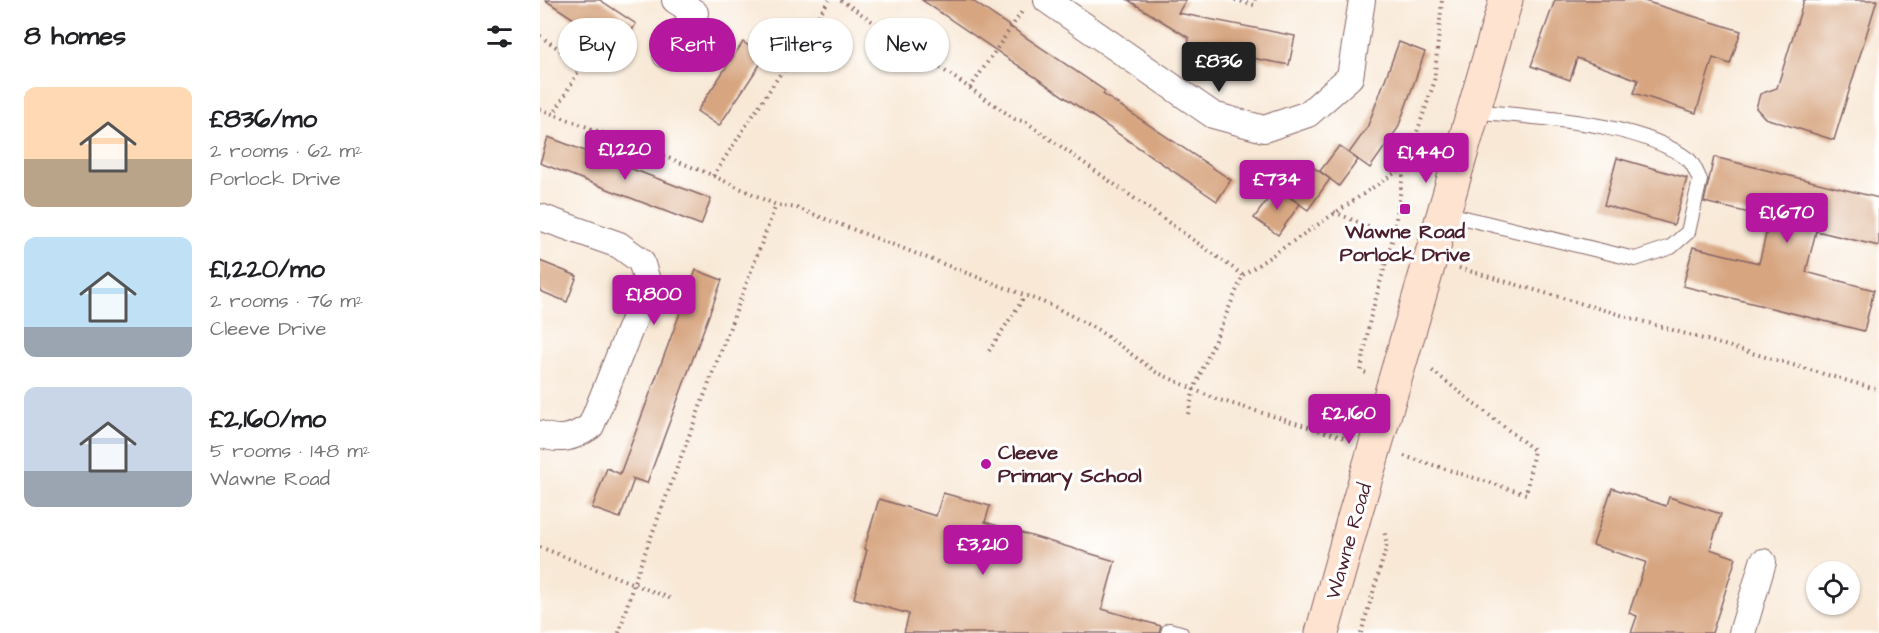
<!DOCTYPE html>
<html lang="en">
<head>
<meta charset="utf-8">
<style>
	body { margin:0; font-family:"Architects Daughter",sans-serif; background:#f2f2f2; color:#202124; height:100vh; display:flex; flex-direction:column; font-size:22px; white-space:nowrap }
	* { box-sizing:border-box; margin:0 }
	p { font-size:20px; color:#757577 }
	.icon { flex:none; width:33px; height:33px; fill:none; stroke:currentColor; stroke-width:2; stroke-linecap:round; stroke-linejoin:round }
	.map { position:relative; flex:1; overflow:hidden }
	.panel { display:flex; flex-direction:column; background:#fff; width:540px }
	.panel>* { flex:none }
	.top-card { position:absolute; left:18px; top:18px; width:570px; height:54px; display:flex; gap:12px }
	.fabs { position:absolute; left:1266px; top:561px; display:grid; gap:12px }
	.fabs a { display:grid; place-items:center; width:54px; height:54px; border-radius:50%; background:#fff; box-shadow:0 2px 4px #0004; font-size:30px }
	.price { position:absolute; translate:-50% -51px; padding:0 14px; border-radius:6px; background:#b5179e; color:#fff; font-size:20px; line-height:39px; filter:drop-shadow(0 2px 3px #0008) }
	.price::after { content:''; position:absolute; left:50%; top:36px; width:18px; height:14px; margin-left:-9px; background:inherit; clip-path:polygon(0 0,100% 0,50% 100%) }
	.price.current { background:#222; color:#fff }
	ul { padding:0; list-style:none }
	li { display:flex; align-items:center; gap:18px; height:150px; padding:0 24px }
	li span { display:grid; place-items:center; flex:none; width:168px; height:120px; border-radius:12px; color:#555 }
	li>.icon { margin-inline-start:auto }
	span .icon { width:72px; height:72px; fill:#fffc; stroke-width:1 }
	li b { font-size:26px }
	h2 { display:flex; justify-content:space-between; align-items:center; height:72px; padding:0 24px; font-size:26px }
	.tag { padding:0 21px; border-radius:27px; background:#fff; box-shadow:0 2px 4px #0004; font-size:21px; line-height:54px }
	.tag.current { background:#b5179e; color:#fff }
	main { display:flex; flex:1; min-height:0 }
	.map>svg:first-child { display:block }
</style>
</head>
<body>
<main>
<section class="panel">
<h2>8 homes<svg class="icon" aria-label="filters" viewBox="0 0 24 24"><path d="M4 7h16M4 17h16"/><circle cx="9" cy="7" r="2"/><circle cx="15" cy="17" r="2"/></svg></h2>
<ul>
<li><span style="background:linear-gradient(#ffd9b3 60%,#b9a48a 0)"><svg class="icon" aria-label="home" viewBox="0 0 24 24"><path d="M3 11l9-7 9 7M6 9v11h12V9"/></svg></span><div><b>£836/mo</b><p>2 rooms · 62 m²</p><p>Porlock Drive</p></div></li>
<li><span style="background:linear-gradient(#bfe0f5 75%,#9aa5b1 0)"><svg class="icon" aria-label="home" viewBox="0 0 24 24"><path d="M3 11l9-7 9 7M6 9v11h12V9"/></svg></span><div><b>£1,220/mo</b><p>2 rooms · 76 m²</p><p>Cleeve Drive</p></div></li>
<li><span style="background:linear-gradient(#c9d6e8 70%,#9aa5b1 0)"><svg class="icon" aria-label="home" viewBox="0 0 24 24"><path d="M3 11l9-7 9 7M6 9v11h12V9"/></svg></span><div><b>£2,160/mo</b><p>5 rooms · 148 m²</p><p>Wawne Road</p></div></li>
</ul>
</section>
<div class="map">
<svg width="1339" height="633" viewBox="0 0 1339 633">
	<rect width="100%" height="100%" fill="#fff"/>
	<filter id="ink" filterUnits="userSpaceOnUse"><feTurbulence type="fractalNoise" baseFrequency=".0167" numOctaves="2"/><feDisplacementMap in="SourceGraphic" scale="12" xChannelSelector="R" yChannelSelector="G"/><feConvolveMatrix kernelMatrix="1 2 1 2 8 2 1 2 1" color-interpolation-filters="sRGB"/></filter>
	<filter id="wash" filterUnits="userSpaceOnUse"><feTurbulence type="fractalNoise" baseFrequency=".008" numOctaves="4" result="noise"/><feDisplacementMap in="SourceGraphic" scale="24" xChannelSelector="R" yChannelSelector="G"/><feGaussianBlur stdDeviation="1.35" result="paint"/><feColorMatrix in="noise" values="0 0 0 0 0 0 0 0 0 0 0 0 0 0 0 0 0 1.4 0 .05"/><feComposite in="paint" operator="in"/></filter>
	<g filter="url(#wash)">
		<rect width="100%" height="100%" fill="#f8e8d5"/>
		<g id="blocks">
			<g fill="#d7a681">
				<path d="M5 0H60L96 24 79 49Z"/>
				<path d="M382 0H431L565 91 563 94 691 180 677 201Z"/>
				<path d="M588 0H646L638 13 755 36 749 65 648 46 649 38Z"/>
				<path d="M1015 0H1101L1201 31 1190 64 1173 58 1156 113 1094 93 1098 80 1037 58 1030 80 991 66Z"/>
				<path d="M1264 0H1337L1294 140 1225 118 1216 108 1220 94 1237 88Z"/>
				<path d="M203 42 225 57 179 126 157 111Z"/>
				<path d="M859 42 885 52 858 128 830 168 809 153 827 128Z"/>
				<path d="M8 137 171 199 161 225 0 163Z"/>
				<path d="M799 146 818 160 799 186 780 171Z"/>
				<path d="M1174 157 1339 198V246L1276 231 1266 272 1334 290 1324 331 1143 286 1153 247 1219 263 1230 218 1164 202Z"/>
				<path d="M1077 158 1147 178 1134 225 1064 205Z"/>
				<path d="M770 165 790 179 768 210 748 196Z"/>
				<path d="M736 188 760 204 738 235 714 218Z"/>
				<path d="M0 261 37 276 27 302 0 291Z"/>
				<path d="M156 270 182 280 107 483 91 478 94 479 80 518 52 508 67 468 80 474Z"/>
				<path d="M1072 488 1126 506 1129 497 1181 514 1170 549 1196 558 1172 633H1091L1097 616 1089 613 1106 562 1053 545Z"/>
				<path d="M403 493 450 506 445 522 575 561 562 609 621 626 619 633H364L369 614 314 598 327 550 324 549 339 499 396 516Z"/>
			</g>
		</g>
	</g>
	<g filter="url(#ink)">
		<use href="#blocks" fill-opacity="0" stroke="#876566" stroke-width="1.5"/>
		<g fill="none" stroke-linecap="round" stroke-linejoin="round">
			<defs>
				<g id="lane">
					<path d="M904 213 1095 259 1131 247 1148 232 1160 180C1157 174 1154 165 1149 160 1099 121 995 118 934 111"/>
					<path d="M628 633 629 630 641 633"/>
				</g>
				<g id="street">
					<path d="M507 0 673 115 724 129 768 114 810 77 822 0"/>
					<path d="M126 55 155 13 135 0"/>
					<path d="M0 217 79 245 101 261 108 284 51 426C33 438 21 442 0 434"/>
					<path d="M1202 633 1223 562"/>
				</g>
				<g id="secondary">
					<path d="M854 383 966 0"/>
					<path d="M782 633 813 521"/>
				</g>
			</defs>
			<use href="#lane" stroke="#876566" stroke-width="16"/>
			<use href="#street" stroke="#876566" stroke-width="28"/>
			<use href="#secondary" stroke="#876566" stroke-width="35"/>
			<g stroke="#876566" stroke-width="4" stroke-dasharray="1.5 4.5" stroke-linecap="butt">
				<path d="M301 0 475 119 486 122 703 275 654 389 648 414"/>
				<path d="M695 0 714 5 715 0"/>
				<path d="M0 36 42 65 14 114"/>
				<path d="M430 88 483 10"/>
				<path d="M0 109 165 172 236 205 257 208 513 306 558 330 616 372 673 398 805 438"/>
				<path d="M173 176 289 0"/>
				<path d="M794 212 853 237"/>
				<path d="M919 268 1339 390"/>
				<path d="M703 275 865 166"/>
				<path d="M449 351 485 296"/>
				<path d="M826 373 821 371 830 319 853 237 864 170 894 83 902 0"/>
				<path d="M864 456 986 494 994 450 890 369"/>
				<path d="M0 547 132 599"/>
				<path d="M79 633 94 582 236 205"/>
				<path d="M821 633 847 545 844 530"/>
			</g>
			<use href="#lane" stroke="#fff" stroke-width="14"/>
			<use href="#street" stroke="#fff" stroke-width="26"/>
			<use href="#secondary" stroke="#fee3d1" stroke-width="33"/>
			<defs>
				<path id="secondary-bridge" d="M813 521 854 383"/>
			</defs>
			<use href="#secondary-bridge" stroke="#876566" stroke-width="35" stroke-linecap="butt"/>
			<use href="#secondary-bridge" stroke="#fee3d1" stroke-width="33"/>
		</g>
	</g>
	<g fill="#b5179e" stroke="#fff" stroke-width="2">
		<rect x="859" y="203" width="12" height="12" rx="3"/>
		<circle cx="446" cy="464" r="6"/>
	</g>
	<g text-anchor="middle" stroke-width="6" stroke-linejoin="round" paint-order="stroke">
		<g font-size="20" font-weight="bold" fill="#4a1f2b" stroke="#fff">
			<text x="865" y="238">Wawne Road<tspan x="865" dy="23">Porlock Drive</tspan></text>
			<text x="458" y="459" text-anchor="start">Cleeve<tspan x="458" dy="23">Primary School</tspan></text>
		</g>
		<g font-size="20" fill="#4a1f2b" stroke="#fff">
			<text transform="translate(808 541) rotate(-74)" y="7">Wawne Road</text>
		</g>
	</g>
</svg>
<div class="fabs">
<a><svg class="icon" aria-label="locate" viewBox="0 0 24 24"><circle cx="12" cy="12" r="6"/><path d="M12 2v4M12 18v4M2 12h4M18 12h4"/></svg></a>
</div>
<b class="price current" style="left:679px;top:93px">£836</b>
<b class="price" style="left:85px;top:181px">£1,220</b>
<b class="price" style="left:886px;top:184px">£1,440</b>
<b class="price" style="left:737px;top:211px">£734</b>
<b class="price" style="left:1247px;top:244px">£1,670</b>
<b class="price" style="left:114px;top:326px">£1,800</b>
<b class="price" style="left:809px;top:445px">£2,160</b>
<b class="price" style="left:443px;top:576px">£3,210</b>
<div class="top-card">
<a class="tag">Buy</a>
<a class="tag current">Rent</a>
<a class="tag">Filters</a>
<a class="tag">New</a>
</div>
</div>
</main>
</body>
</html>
